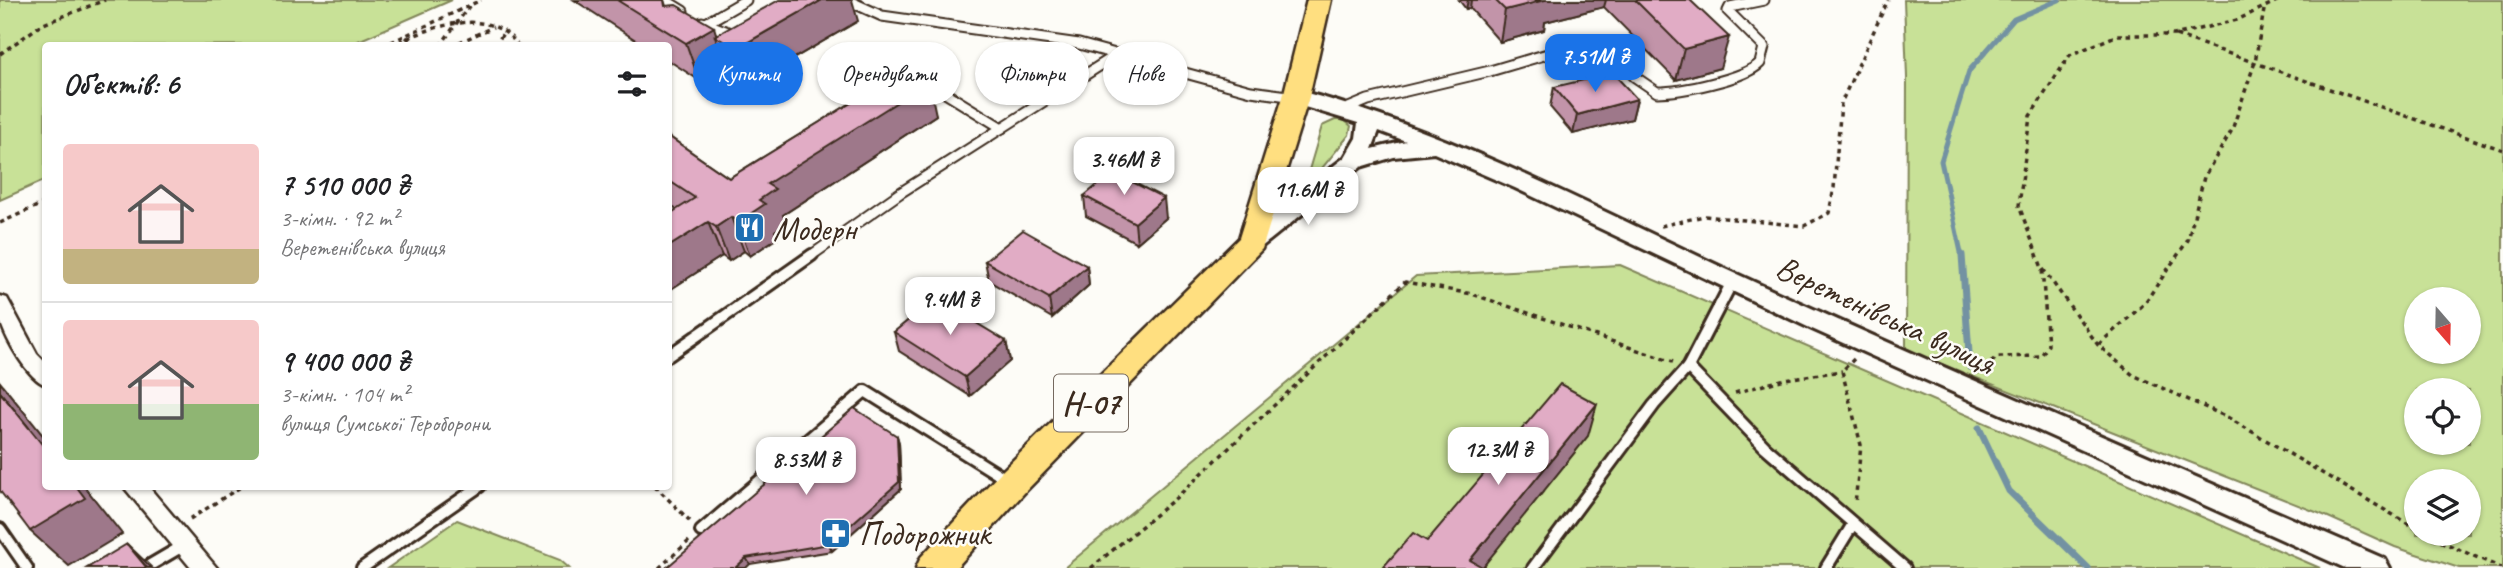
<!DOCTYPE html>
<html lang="uk">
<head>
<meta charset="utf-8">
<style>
	body { margin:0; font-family:Caveat,sans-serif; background:#f2f2f2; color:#202124; height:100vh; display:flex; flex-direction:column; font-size:26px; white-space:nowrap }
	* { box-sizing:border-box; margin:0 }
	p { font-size:23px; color:#757577 }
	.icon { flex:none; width:38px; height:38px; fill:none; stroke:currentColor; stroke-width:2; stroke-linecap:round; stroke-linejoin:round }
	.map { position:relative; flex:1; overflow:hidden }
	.panel { position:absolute; left:42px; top:42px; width:630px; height:448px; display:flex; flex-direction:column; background:#fff; border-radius:7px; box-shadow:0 2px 5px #0004 }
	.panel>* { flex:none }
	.banner { position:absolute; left:693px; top:42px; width:665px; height:63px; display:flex; gap:14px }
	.needle { width:46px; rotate:160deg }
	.controls { position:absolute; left:2404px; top:287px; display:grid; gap:14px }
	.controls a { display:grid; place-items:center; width:77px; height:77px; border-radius:50%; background:#fff; box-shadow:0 2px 5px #0004; font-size:35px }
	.price { position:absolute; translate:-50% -60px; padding:0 16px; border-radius:14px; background:#fff; color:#222; font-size:23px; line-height:46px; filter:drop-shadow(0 2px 4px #0008) }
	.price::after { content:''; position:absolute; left:50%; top:42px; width:21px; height:16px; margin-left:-10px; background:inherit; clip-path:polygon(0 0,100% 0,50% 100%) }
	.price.active { background:#1a73e8; color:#fff }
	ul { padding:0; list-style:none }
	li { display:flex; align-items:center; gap:21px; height:175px; padding:0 21px }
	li+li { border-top:2px solid #e0e0e0 }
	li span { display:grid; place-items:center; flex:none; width:196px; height:140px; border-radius:7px; color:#555 }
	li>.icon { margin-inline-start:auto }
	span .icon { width:84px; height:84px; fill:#fffc; stroke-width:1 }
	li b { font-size:30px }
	h2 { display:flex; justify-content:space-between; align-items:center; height:84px; padding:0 21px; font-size:30px }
	.pill { padding:0 24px; border-radius:32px; background:#fff; box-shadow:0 2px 5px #0004; font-size:24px; line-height:63px }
	.pill.active { background:#1a73e8; color:#fff }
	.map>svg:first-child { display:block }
</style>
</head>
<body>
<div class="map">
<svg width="2503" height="568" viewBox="0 0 2503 568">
	<rect width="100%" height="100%" fill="#fdfcf7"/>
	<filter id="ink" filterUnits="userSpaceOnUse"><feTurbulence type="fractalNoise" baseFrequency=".0143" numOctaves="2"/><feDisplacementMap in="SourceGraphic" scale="14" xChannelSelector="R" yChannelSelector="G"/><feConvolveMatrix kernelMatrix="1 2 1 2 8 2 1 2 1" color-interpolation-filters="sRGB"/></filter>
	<g filter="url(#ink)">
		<g fill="#c8e197" stroke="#82865a" stroke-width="2" fill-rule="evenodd">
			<path d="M0 0H452L349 45 46 46 45 180 0 200Z"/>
			<path d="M1904 0H2503V568H2459L2395 547 2326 516 1906 350 1907 77ZM2417 299H2469V352H2417ZM2469 390V443H2417V390ZM2417 481H2469V534H2417Z"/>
			<path d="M1335 120H1344L1351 126 1349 135 1319 172 1309 170 1322 126Z"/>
			<path d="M1620 265 2320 568H1064L1416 276Z"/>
			<path d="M457 520 560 560 569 568H388Z"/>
		</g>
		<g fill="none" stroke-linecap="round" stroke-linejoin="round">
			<path stroke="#7392a2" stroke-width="5" d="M1962 257 1941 161 1969 71 2014 19 2059 0"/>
			<g stroke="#7392a2" stroke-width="7">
				<path d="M1962 255 1970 367"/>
				<path d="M1979 428 2009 491 2088 568"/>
			</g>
			<defs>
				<g id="service-far1">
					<path d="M665 0 683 11"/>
					<path d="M847 0 882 16 1079 44 1251 91 1296 97"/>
					<path d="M702 22 733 34"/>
					<path d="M701 26 746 0"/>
					<path d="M919 77 1002 128"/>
					<path d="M1344 110 1368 100 1490 71 1585 43 1600 42 1635 77 1657 92C1680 92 1745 79 1760 63L1764 47 1728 11 1730 7 1764 0"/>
					<path d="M809 257 900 193 1118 54"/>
				</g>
				<g id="service">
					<path d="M1732 282 1688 367 1765 447 1905 568"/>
					<path d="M668 356 812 255"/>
					<path d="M0 529 27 568"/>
					<path d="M701 531 865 391 1009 481"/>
					<path d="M145 568 186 544"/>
					<path d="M362 568 480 486"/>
					<path d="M1533 568 1654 405 1688 367"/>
					<path d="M1826 568 1853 524"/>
				</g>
				<g id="minor">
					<path d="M0 296 7 298 37 354 46 363V385C28 379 7 341 1 323 0 316 0 304 0 296Z"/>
					<path d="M123 486H148L217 568H191Z"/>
				</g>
				<path id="tertiary" d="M1296 90C1456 132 1602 213 1752 281 1962 377 2174 467 2385 559L2390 568H2345L1812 329 1515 188 1434 153 1394 157 1361 167 1260 248 1252 250 1244 248 1240 242 1244 236 1345 157 1356 138 1358 123 1288 102 1285 97 1288 92ZM1379 131 1403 140 1406 141 1372 149Z"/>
				<path id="primary" d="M1307 0H1331L1309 97 1262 249 1024 493 956 568H916L921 557 1000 473 1239 238 1283 97Z"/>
			</defs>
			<use href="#service-far1" stroke="#3b2a1e" stroke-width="13"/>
			<use href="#service" stroke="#3b2a1e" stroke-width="16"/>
			<use href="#minor" stroke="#3b2a1e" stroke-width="5"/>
			<use href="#tertiary" stroke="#3b2a1e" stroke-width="6"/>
			<use href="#primary" stroke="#3b2a1e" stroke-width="5"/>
			<g stroke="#3b2a1e" stroke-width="3.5" stroke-dasharray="4.5 4.5" stroke-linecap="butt">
				<path d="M2176 35 2503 150"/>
				<path d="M406 37 417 46"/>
				<path d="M383 46 481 0"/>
				<path d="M392 46C428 27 491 4 518 46"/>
				<path d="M440 46 470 5"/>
				<path d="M451 46 493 27"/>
				<path d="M495 46 505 30"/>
				<path d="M0 54 41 25 105 0"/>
				<path d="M0 223 46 202"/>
				<path d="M1661 226 1704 216 1804 226 1829 213 1834 188 1841 103 1888 0"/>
				<path d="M2043 269 2098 345 2133 375 2227 417 2417 529"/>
				<path d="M2099 344 2144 304 2188 240 2204 177 2232 130 2255 62 2264 10"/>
				<path d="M1854 359 1842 371 1861 445 1855 504"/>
				<path d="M1977 373 1998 357 2041 356 2048 345 2042 268 2019 206 2030 116 2070 55 2118 35H2174L2237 20 2279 0"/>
				<path d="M1735 393 1785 379 1842 371"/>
				<path d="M655 486 691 522"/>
				<path d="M190 519 242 486"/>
				<path d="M2424 534 2501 568"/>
				<path d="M659 568 689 541"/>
				<path d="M1091 568 1177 497 1405 282 1472 294 1673 362"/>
			</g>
			<use href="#service-far1" stroke="#fdfcf7" stroke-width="9"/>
			<use href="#service" stroke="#fdfcf7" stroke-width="10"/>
			<use href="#minor" fill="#fdfcf7" fill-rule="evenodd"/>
			<use href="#tertiary" fill="#fdfcf7" fill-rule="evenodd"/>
			<use href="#primary" fill="#ffdf80" fill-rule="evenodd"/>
		</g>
		<g fill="#c294a9" stroke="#3b2a1e" stroke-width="2">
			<path d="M574 0H664L666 6 716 35 858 21 748 85 727 73 725 65 699 80 668 60V46H645Z"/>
			<path d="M1459 0H1690L1720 68 1676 80 1604 7 1545 22 1544 30 1500 42 1470 8 1466 9Z"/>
			<path d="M862 74 921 77 936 115 783 215 786 223 775 231 777 238 750 256 744 251 729 261 722 256 668 291V215L677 210 668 204V136L729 178 867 93Z"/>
			<path d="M1554 87 1637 99 1632 119 1573 134 1550 107Z"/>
			<path d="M1084 196 1166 218 1137 243 1086 216Z"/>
			<path d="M985 261 1087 266 1089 285 1052 318 989 281Z"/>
			<path d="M894 332 1006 341 1010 361 970 396 899 351Z"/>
			<path d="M897 436 899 443 901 489 832 551 750 564 666 568Z"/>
		</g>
		<g fill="#9e788a" stroke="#3b2a1e" stroke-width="2">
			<path d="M822 0H852L858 21 748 85 736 49Z"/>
			<path d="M1468 0H1471L1470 8 1466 9Z"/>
			<path d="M1542 0H1606L1604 7 1545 22 1544 30 1500 42 1505 10Z"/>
			<path d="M714 27 717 37 715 36 725 65 699 80 686 43Z"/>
			<path d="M1729 37 1720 68 1676 80 1684 49Z"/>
			<path d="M920 72 923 86 929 82 936 115 783 215 786 223 775 231 777 238 750 256 738 222 759 200 767 184Z"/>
			<path d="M1637 99 1632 119 1573 134 1577 115Z"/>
			<path d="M1164 198 1166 218 1137 243 1135 223Z"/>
			<path d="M731 217 744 251 729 261 716 227Z"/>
			<path d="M708 222 722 256 668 291V247Z"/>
			<path d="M1087 266 1089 285 1052 318 1049 298Z"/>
			<path d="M1006 341 1010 361 970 396 965 377Z"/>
			<path d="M0 382 46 439V449L0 392Z"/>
			<path d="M1597 404 1588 436 1482 568 1470 560Z"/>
			<path d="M897 436 899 443 901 489 832 551 829 544Z"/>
			<path d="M76 486H84L122 534 69 566 30 531Z"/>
			<path d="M127 544 152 568H147Z"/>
			<path d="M746 558 750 564 746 568H735Z"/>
		</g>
		<g fill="#e1acc5" stroke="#3b2a1e" stroke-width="2">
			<path d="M617 0H664L665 6 676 5 714 27 686 43Z"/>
			<path d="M779 0H822L736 49 715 36Z"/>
			<path d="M1495 0H1545L1505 10Z"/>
			<path d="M1635 0H1690L1729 37 1684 49Z"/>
			<path d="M889 58 898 64 901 61 920 72 917 74 929 82 767 184 775 189 759 200 765 204 738 222 731 217 716 227 708 222 668 247V215L695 198 668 180V136L729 178 880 85 862 74Z"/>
			<path d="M1613 73 1637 99 1577 115 1554 87Z"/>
			<path d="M1113 172 1164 198 1135 223 1084 196Z"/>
			<path d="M1023 230 1087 266 1049 298 985 261Z"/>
			<path d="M935 298 1006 341 965 377 894 332Z"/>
			<path d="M1560 384 1597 404 1470 560 1484 568H1387L1384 566 1413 533 1427 541Z"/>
			<path d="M0 392 46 449V486H76L85 498 30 531 0 491Z"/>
			<path d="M854 408 897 436 899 482 829 544 746 558 735 568H666Z"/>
			<path d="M127 544 147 568H87Z"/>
		</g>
	</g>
	<defs>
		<symbol id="restaurant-square" viewBox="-11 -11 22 22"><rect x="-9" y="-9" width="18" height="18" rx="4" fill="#1f6fb2" stroke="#fdfcf7"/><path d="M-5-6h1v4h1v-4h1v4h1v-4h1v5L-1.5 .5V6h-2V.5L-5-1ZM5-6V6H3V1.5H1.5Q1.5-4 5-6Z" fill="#fff"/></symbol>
		<symbol id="pharmacy-square" viewBox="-11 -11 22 22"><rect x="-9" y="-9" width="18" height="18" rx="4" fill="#1f6fb2" stroke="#fdfcf7"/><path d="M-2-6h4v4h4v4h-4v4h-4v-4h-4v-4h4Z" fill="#fff"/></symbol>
	</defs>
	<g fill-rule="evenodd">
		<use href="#restaurant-square" x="732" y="210" width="35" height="35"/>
		<use href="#pharmacy-square" x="818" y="516" width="35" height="35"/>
	</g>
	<g text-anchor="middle" stroke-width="5" stroke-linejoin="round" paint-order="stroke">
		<rect fill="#fdfcf7" stroke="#75695f" stroke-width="2" x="1054" y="374.5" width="74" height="57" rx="5"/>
		<g font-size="32" font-weight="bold" fill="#3b2a1e">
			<text x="1091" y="414">Н-07</text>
		</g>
		<g font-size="33" fill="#3b2a1e" stroke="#fdfcf7" text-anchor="start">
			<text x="773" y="240">Модерн</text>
			<text x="859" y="545">Подорожник</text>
		</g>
		<g font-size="33" fill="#3b2a1e" stroke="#fdfcf7">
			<text transform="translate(1886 314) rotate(25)" y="12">Веретенівська вулиця</text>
		</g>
	</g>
</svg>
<div class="controls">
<a><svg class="needle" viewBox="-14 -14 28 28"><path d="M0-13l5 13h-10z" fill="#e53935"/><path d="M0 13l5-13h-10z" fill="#757577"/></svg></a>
<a><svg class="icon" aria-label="locate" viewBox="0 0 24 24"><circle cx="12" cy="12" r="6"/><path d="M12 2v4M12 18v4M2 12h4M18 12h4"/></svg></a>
<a><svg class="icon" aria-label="layers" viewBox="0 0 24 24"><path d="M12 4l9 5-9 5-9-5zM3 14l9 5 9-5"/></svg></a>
</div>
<b class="price active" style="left:1595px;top:94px">7.51M ₴</b>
<b class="price" style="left:1124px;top:197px">3.46M ₴</b>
<b class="price" style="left:1308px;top:227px">11.6M ₴</b>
<b class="price" style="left:950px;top:337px">9.4M ₴</b>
<b class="price" style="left:1498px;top:487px">12.3M ₴</b>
<b class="price" style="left:806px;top:497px">8.53M ₴</b>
<div class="banner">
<a class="pill active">Купити</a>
<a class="pill">Орендувати</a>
<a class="pill">Фільтри</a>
<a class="pill">Нове</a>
</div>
<section class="panel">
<h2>Об’єктів: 6<svg class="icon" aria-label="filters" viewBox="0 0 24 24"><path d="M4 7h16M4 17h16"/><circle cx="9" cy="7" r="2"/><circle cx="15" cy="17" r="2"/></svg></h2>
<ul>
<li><span style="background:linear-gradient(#f6c9c9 75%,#c2b280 0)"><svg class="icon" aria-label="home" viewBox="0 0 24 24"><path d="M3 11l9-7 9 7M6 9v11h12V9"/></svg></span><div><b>7 510 000 ₴</b><p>3-кімн. · 92 m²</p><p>Веретенівська вулиця</p></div></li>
<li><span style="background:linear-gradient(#f6c9c9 60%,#8fb573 0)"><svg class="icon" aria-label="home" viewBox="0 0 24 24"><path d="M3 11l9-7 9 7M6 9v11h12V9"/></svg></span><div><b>9 400 000 ₴</b><p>3-кімн. · 104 m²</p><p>вулиця Сумської Тероборони</p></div></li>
</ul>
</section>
</div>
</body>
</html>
